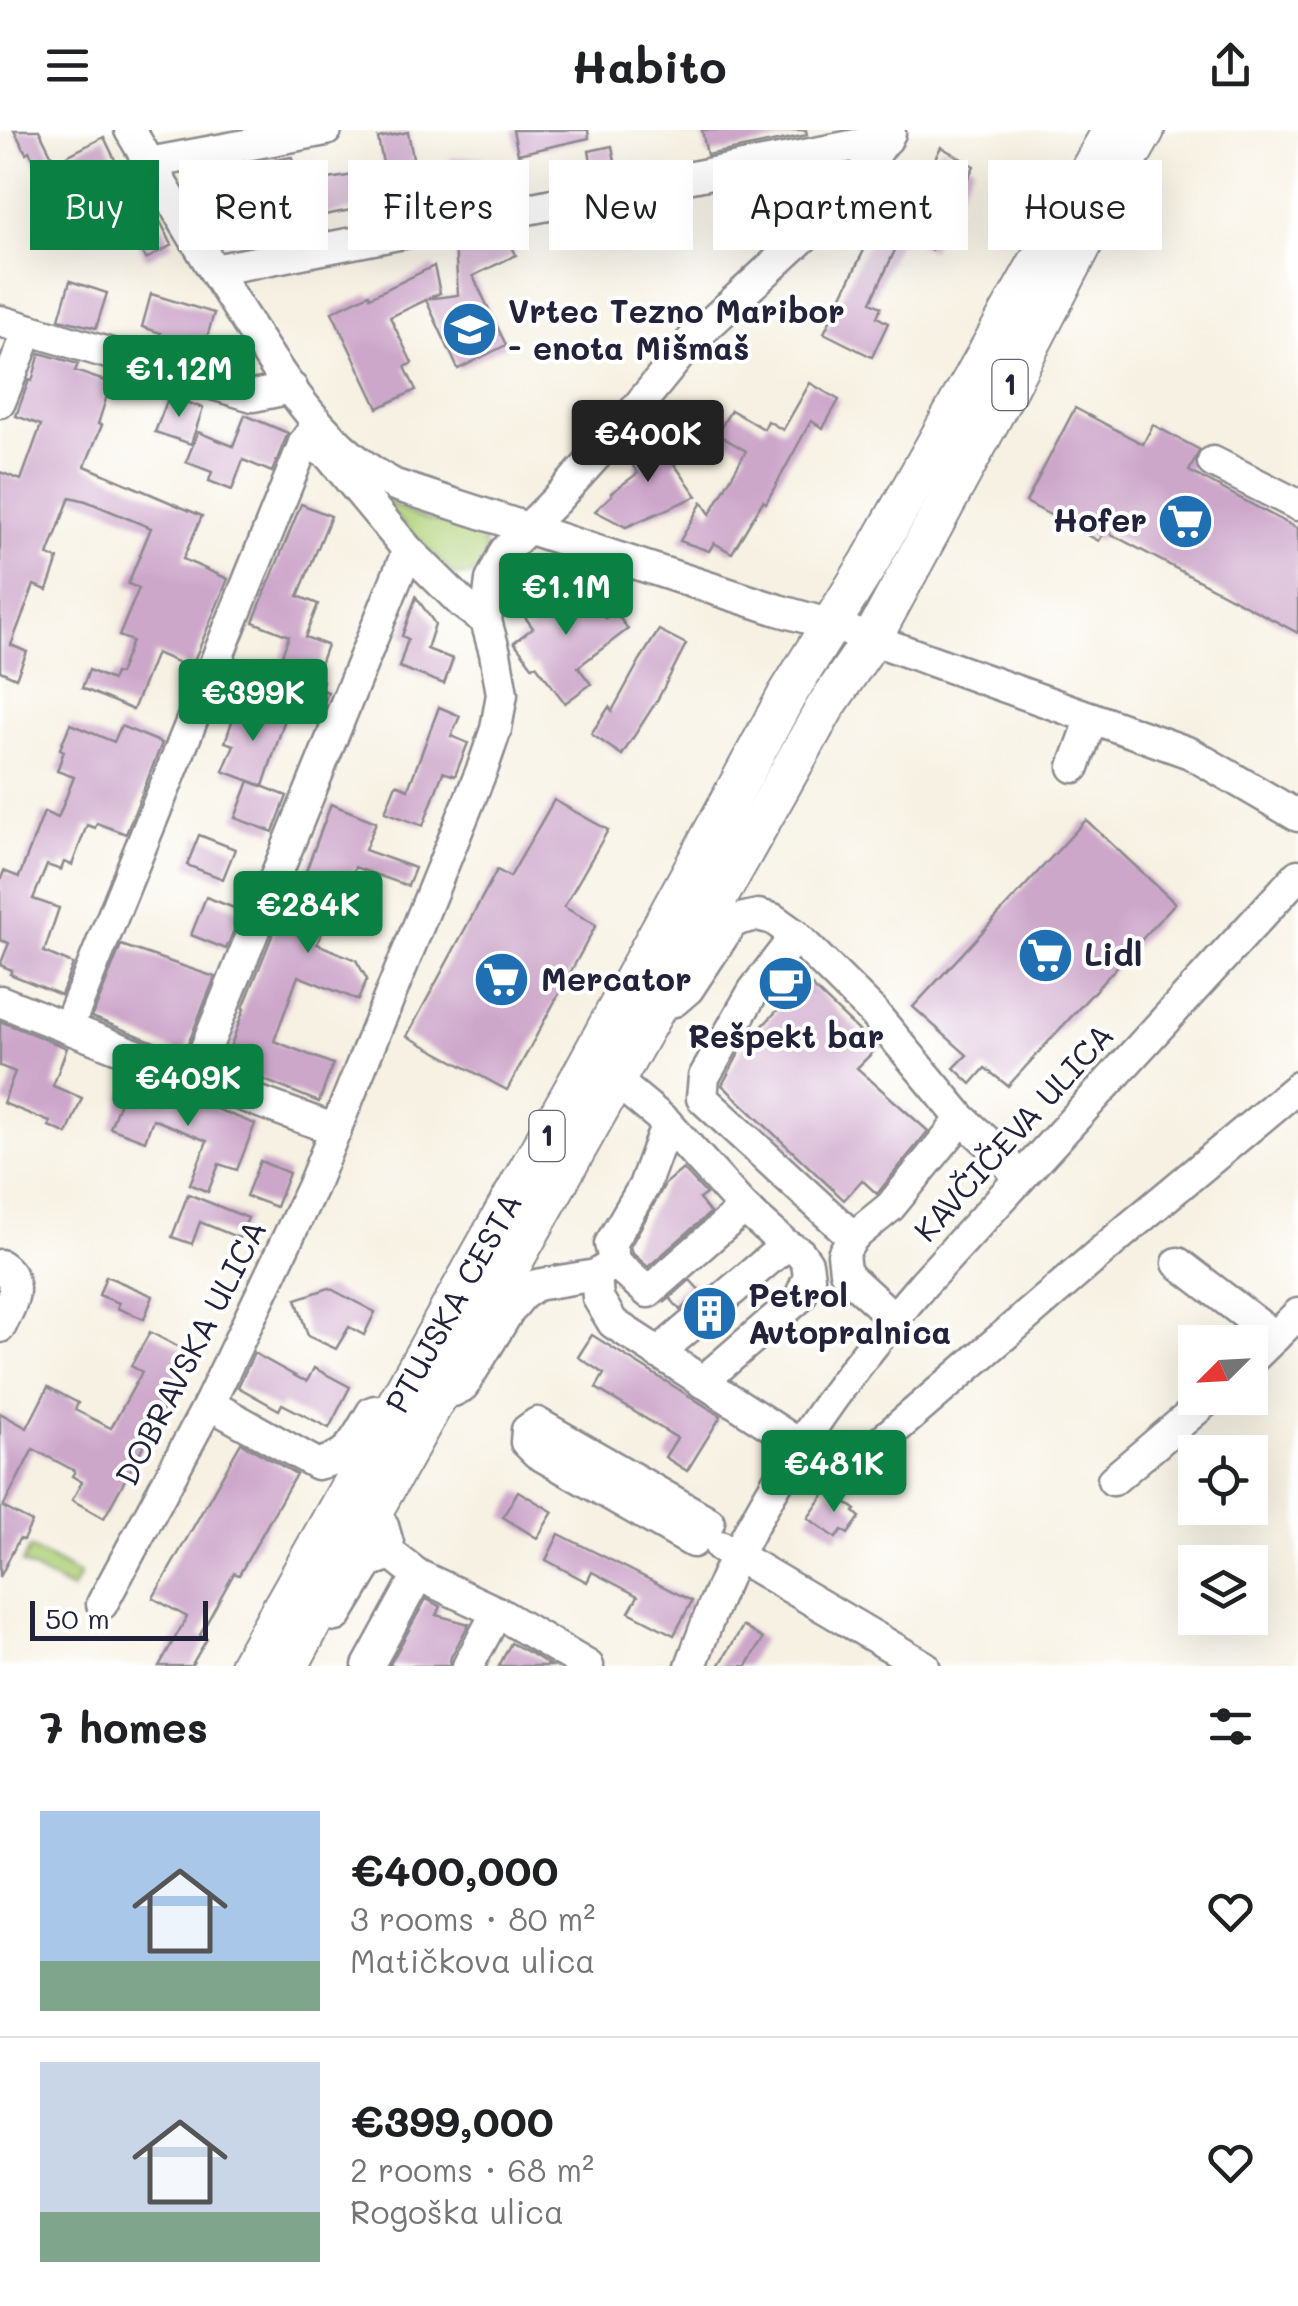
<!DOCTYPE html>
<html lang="en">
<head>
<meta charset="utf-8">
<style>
	body { margin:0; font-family:Mali,sans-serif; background:#f6f6f6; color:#202124; height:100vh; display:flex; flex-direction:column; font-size:38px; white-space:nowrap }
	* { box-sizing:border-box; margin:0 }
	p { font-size:32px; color:#757577 }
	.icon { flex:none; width:55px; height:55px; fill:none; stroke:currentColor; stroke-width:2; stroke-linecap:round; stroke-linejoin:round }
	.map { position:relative; height:1536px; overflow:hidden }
	.panel { display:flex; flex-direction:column; background:#fff; flex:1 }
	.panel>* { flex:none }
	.top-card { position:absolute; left:30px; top:30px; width:1240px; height:90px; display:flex; gap:20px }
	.needle { width:65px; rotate:246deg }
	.tools { position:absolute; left:1178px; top:1195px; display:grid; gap:20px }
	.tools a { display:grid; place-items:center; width:90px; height:90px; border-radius:0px; background:#fff; box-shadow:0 10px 40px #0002; font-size:50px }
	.scale { position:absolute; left:30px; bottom:25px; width:178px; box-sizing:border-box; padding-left:10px; border:5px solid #22223b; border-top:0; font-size:28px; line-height:35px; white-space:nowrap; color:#22223b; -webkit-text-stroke:8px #fff; paint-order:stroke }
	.price { position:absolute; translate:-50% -85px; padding:0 22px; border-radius:10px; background:#0b8043; color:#fff; font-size:32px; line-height:65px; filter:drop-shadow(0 2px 5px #0008) }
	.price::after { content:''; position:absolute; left:50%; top:60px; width:30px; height:22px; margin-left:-15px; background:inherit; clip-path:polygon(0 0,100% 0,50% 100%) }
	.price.selected { background:#222; color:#fff }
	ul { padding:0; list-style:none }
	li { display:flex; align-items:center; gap:30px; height:250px; padding:0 40px }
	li+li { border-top:2px solid #e0e0e0 }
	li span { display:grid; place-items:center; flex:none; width:280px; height:200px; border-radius:0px; color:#555 }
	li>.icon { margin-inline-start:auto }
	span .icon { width:120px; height:120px; fill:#fffc; stroke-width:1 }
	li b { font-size:42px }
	h2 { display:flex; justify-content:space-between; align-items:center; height:120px; padding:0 40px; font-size:42px }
	.pill { padding:0 35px; border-radius:0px; background:#fff; box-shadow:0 10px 40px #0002; font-size:35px; line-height:90px }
	.pill.selected { background:#0b8043; color:#fff }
	header { display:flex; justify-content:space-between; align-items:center; height:130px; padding:0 40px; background:#fff; font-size:45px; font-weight:700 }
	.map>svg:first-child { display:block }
</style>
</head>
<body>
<header><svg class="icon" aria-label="menu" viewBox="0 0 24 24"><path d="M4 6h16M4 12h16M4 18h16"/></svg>Habito<svg class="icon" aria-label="share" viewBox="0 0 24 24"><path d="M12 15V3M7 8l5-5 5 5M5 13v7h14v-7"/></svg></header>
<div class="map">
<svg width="1298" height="1536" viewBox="0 0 1298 1536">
	<rect width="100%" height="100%" fill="#fff"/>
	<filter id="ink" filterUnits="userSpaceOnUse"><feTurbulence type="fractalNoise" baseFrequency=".01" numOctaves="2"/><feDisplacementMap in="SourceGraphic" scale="20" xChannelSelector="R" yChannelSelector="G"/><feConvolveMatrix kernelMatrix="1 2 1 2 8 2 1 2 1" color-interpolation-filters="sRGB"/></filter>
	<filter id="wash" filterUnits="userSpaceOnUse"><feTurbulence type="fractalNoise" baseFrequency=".0048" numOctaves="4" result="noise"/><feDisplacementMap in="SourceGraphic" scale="40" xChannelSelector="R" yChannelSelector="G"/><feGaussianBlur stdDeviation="2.25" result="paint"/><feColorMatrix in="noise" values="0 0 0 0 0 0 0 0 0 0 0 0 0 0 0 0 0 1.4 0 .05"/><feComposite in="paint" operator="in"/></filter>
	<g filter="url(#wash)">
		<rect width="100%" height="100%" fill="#f6f1e2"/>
		<g fill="#b0d179" stroke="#697a5a" stroke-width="2.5">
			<path d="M389 371C400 380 412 385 426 389 445 394 476 391 484 413 489 425 484 433 477 443L465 446 453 445 385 376Z"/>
			<path d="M30 1418 80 1445 72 1460 22 1433Z"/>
		</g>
		<g id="blocks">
			<g fill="#cda7ca">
				<path d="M14 0H39L55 32 104 7 115 30 92 42 100 58 59 79 29 21 26 23Z"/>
				<path d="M513 0H588L589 8 518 24Z"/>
				<path d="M702 0H806L807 5 707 25Z"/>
				<path d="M408 2 415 38 385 43 378 8Z"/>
				<path d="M612 16 617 42 594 47 589 21Z"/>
				<path d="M941 17 974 36 931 120 902 105 871 172 881 177 877 187 888 193 872 227 824 203 866 116 868 117 883 86 891 91 910 57 918 61Z"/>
				<path d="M292 27 297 54 373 42 378 75 265 96 262 80 254 82 246 35Z"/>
				<path d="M482 27 484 64 453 66 451 28Z"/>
				<path d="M158 87 172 115 146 129 132 101Z"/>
				<path d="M505 102 516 125 473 146 506 215 458 239 426 170 390 187 412 233 405 237 416 260 378 278 332 182 369 164 370 167 434 136 440 163 427 169 458 165 455 112 460 119 490 105Z"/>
				<path d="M70 151 107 163 96 198 59 189Z"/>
				<path d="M151 164 214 183 203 221 160 207 161 203 142 197Z"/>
				<path d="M40 223 78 234 75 241 111 253 98 294 102 295 85 336 202 386 183 429 228 449 191 538 156 523 133 580 82 558 89 540 112 550 115 543 119 544 132 511 119 506 139 458 128 454 151 398 86 371 70 367 48 425 58 429 47 460 34 455 11 515 27 522 16 548 0 541V342L21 350 41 295 16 286 29 250 32 251Z"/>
				<path d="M810 253 839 270 823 298 811 291 766 373 763 371 732 423 714 413 709 421 680 411 702 372 710 384 746 321 717 304 731 280 764 299 768 291 783 300Z"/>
				<path d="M169 266 203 278 191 314 155 302Z"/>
				<path d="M1075 278 1143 314 1153 295 1200 320 1189 341 1298 399V503L1105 401 1099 411 1026 372Z"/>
				<path d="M245 285 288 303 272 342 243 330 232 360 209 351 212 342 186 332 198 302 233 316Z"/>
				<path d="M646 297 679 328 674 334 697 366 626 397 595 381 612 365 611 363 638 343 633 336 647 326 633 312Z"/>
				<path d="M301 374 331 386 298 466 318 474 305 507 327 515 315 548 323 551 320 559 328 562 317 590 277 575 294 533 281 528 289 506 253 492Z"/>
				<path d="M562 451 579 473 588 466 605 488 615 482 628 499 578 537 591 554 565 573 536 535 533 537 514 512 533 498 522 483Z"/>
				<path d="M416 467 435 494 427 519 453 529 444 554 399 537 408 509 402 506Z"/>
				<path d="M659 500 686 514 658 569 622 625 591 604 609 577 612 581 640 530Z"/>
				<path d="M238 574 285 589 263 656 223 641 234 615 225 612Z"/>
				<path d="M439 577 460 586 451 606 468 613 455 646 443 642 423 696 385 682 396 654 408 659Z"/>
				<path d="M70 594 114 612 121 596 162 613 126 704 97 693 95 698 87 695 72 735 64 732 61 740 47 735 33 769 59 778 44 822 73 834 61 865 10 844 12 840 0 835 9 813 0 810V751L4 741 19 747 44 682 58 688 74 647 57 641 64 621 60 619Z"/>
				<path d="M249 651 287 666 273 702 235 688Z"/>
				<path d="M554 670 608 700 564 777 596 795 507 960 407 906 497 740 510 747Z"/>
				<path d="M331 674 376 692 365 720 415 738 408 756 355 737 338 781 332 779 317 814 356 830 367 849 358 870 298 846 274 911 333 934 319 972 242 941 244 936 226 929 244 879 243 878 276 796 284 800Z"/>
				<path d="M1086 690 1175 773 1008 956 985 938 971 954 954 938 967 925 913 877Z"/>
				<path d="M199 705 235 719 223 749 187 735Z"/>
				<path d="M206 767 242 781 226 819 191 805Z"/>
				<path d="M121 815 215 847 184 924 92 887Z"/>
				<path d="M794 839 877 918 857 938 928 1001 877 1064 862 1050 844 1070 722 955 742 918 784 873 775 864Z"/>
				<path d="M0 891 67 918 53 956 82 968 67 1004 49 996 50 992 3 973 15 942 0 936Z"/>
				<path d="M138 957 177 972 180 965 255 994 237 1040 219 1034 208 1062 190 1054 207 1011 153 989 145 1011 110 998 124 961 135 965Z"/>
				<path d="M260 1031 289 1043 276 1077 246 1066Z"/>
				<path d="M683 1039 706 1064 699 1069 710 1083 648 1137 632 1123 630 1117 665 1054Z"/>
				<path d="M188 1064 248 1088 239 1108 200 1092 192 1114 172 1107Z"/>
				<path d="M106 1146 153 1166 144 1189 117 1178 119 1173 99 1165Z"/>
				<path d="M690 1150 701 1162 680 1180 670 1168 664 1173Z"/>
				<path d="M329 1158 375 1182 364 1205 349 1197 336 1219 308 1206 296 1169Z"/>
				<path d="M150 1202 193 1225 104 1388 72 1370 82 1352 72 1346 75 1341 33 1319 3 1377 32 1392 23 1410 19 1409 0 1447V1283L27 1298 48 1257 78 1273 75 1280 111 1298 142 1242 131 1236Z"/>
				<path d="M592 1205 721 1286 687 1341 665 1327 677 1308 596 1258 604 1244 578 1227Z"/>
				<path d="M254 1223 301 1249 307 1251 314 1238 350 1257 329 1298 282 1274 279 1280 238 1257Z"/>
				<path d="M241 1313 296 1344 239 1445 234 1443 200 1505 207 1509 191 1536H159L187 1487 153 1468Z"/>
				<path d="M828 1359 856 1380 854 1382 860 1387 848 1404 842 1400 836 1408 808 1388Z"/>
				<path d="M518 1361 553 1382 537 1408 503 1387Z"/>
				<path d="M559 1404 692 1471 674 1505 629 1482 638 1466 592 1442 587 1452 546 1430Z"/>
				<path d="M426 1469 441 1477 436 1485 469 1494 451 1527 449 1536H389Z"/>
				<path d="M743 1496 763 1509 747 1536H719Z"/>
				<path d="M511 1513 532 1524 551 1536H499Z"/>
			</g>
		</g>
	</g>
	<g filter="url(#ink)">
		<use href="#blocks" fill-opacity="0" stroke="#8c8a8e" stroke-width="2.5"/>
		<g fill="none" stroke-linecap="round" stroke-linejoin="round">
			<defs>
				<g id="minor">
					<path d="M130 0C164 58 198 116 234 172 278 241 321 317 395 355L778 480 832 495 1190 623 1298 686"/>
					<path d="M149 33 326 0"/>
					<path d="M214 140 887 9"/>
					<path d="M0 191 253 266 292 258"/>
					<path d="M0 272 29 200"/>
					<path d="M1213 332 1298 375"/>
					<path d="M486 491 491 450 505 421 555 371 613 307 692 210 809 102 854 54 890 3"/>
					<path d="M1074 637 1092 588"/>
					<path d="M794 804 786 818 754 860 704 947 702 968 853 1107"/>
					<path d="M0 871 194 948 336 1000"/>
					<path d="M658 875 674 871 688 859 731 794 740 789 758 785 773 789 794 804 873 882 962 989 991 1015 1020 1048"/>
					<path d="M68 897 304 313 314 299"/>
					<path d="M194 948 408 420"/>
					<path d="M667 993 744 1078 786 1115 800 1123 807 1133 809 1147 800 1167 702 1252"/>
					<path d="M615 1133 648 1162 744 1078"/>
					<path d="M1178 1133 1275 1207"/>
					<path d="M0 1135C25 1152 11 1175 0 1197"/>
					<path d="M596 1145 598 1168 613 1193 799 1314"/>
					<path d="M894 1188 851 1149 845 1141 843 1124 853 1107 890 1077 962 989"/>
					<path d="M658 1223 786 1115"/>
					<path d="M1250 1231 1298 1184"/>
					<path d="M453 1261 463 1256 508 1182 522 1165 536 1155 596 1145 615 1133 610 1114 644 1056 667 993 616 951"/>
					<path d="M209 1274 317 1334C351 1327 355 1310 372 1282L375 1281"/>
					<path d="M537 1293 709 1392 693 1412 537 1323 526 1312 527 1300Z"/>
					<path d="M890 1344 879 1335 870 1321 1131 1096 1298 957"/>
					<path d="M1113 1350 1210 1268"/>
					<path d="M373 1382 383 1396 391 1424 418 1445 497 1482 588 1536"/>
					<path d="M720 1416 924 1536"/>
					<path d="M102 1474 209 1274 312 1057 483 637 496 599 502 564 495 523 486 491 462 473 408 420 329 325 313 315 304 313"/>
					<path d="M336 1486 369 1432 391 1424"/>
					<path d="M368 1536 418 1445"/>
					<path d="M468 1536 497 1482"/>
					<path d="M691 1536C705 1498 719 1459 738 1423 789 1322 850 1239 924 1153L1298 745"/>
				</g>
				<g id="major">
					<path d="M249 1536 579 949 787 565 869 433 1112 0"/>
					<path d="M289 1536 353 1417 826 576 872 509 1006 262 1113 56 1145 0"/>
				</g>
			</defs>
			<use href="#minor" stroke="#8c8a8e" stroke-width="35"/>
			<use href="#major" stroke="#8c8a8e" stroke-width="42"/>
			<use href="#minor" stroke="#fff" stroke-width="30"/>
			<use href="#major" stroke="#fff" stroke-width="38"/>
		</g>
	</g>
	<defs>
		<symbol id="school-disc" viewBox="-11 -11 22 22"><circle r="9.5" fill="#1f6fb2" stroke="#fff"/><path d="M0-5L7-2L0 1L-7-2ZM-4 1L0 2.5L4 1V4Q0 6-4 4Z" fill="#fff"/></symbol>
		<symbol id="supermarket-disc" viewBox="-11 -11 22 22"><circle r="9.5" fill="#1f6fb2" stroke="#fff"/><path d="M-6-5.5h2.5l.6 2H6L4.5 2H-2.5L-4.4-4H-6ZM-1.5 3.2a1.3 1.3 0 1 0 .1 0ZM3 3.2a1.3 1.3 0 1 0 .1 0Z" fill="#fff"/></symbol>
		<symbol id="cafe-disc" viewBox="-11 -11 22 22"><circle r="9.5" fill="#1f6fb2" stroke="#fff"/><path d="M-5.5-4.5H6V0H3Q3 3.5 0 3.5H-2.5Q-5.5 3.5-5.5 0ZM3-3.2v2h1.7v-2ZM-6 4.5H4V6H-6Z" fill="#fff"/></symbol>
		<symbol id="building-disc" viewBox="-11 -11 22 22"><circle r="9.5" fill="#1f6fb2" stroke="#fff"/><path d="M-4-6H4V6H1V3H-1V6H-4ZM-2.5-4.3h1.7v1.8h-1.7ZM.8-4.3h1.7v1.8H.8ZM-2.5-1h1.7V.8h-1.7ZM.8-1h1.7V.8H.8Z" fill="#fff"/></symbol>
	</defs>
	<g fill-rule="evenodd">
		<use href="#school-disc" x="438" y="168" width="63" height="63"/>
		<use href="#supermarket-disc" x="1154" y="360" width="63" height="63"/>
		<use href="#supermarket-disc" x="1014" y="794" width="63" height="63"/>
		<use href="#supermarket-disc" x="470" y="818" width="63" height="63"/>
		<use href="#cafe-disc" x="754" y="822" width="63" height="63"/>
		<use href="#building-disc" x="678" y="1152" width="63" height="63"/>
	</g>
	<g text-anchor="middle" stroke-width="8" stroke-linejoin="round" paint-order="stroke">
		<g fill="#fff" stroke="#646476" stroke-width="2.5">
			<rect x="992.5" y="230" width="35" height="50" rx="8"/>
			<rect x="529.5" y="981" width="35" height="50" rx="8"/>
		</g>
		<g font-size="30" font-weight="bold" fill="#22223b">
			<text x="1010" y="265">1</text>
			<text x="547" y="1016">1</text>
		</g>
		<g font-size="32" font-weight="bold" fill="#22223b" stroke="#fff" text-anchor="start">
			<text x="508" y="193">Vrtec Tezno Maribor<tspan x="508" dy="37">- enota Mišmaš</tspan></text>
			<text x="1147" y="402" text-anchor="end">Hofer</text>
			<text x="1084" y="836">Lidl</text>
			<text x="541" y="861">Mercator</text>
			<text x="786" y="918" text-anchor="middle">Rešpekt bar</text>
			<text x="748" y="1177">Petrol<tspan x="748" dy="37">Avtopralnica</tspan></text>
		</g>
		<g font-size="32" fill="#22223b" stroke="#fff">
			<text transform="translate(1014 1003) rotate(-48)" y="11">KAVČIČEVA ULICA</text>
			<text transform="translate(454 1173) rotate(-61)" y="11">PTUJSKA CESTA</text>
			<text transform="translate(191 1223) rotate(-63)" y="11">DOBRAVSKA ULICA</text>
		</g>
	</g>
</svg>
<div class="tools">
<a><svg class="needle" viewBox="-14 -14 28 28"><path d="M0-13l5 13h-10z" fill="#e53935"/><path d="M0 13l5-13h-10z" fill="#757577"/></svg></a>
<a><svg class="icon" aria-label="locate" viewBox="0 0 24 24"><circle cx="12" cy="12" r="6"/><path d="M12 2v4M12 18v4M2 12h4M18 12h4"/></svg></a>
<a><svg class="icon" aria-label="layers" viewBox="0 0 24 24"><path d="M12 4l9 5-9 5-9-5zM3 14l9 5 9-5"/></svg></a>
</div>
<div class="scale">50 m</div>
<b class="price" style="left:179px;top:290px">€1.12M</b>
<b class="price selected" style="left:648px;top:355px">€400K</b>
<b class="price" style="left:566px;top:508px">€1.1M</b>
<b class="price" style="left:253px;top:614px">€399K</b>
<b class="price" style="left:308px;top:826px">€284K</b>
<b class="price" style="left:188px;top:999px">€409K</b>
<b class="price" style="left:834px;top:1385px">€481K</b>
<div class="top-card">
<a class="pill selected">Buy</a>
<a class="pill">Rent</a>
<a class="pill">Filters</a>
<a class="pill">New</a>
<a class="pill">Apartment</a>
<a class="pill">House</a>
</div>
</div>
<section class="panel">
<h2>7 homes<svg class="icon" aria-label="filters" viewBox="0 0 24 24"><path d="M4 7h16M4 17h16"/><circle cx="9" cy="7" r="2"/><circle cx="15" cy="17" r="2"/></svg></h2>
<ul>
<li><span style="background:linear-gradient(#a9c7e8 75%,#7fa58c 0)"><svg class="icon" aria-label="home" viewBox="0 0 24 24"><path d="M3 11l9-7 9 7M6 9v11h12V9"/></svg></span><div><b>€400,000</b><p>3 rooms · 80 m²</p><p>Matičkova ulica</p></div><svg class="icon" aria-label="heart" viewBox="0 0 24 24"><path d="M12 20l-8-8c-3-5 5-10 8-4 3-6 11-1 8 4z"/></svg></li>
<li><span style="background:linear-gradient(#c9d6e8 75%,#7fa58c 0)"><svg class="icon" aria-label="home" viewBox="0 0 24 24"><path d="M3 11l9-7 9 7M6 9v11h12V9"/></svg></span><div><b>€399,000</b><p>2 rooms · 68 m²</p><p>Rogoška ulica</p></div><svg class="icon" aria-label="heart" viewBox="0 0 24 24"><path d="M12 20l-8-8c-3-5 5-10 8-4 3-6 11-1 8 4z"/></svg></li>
</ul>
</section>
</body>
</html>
